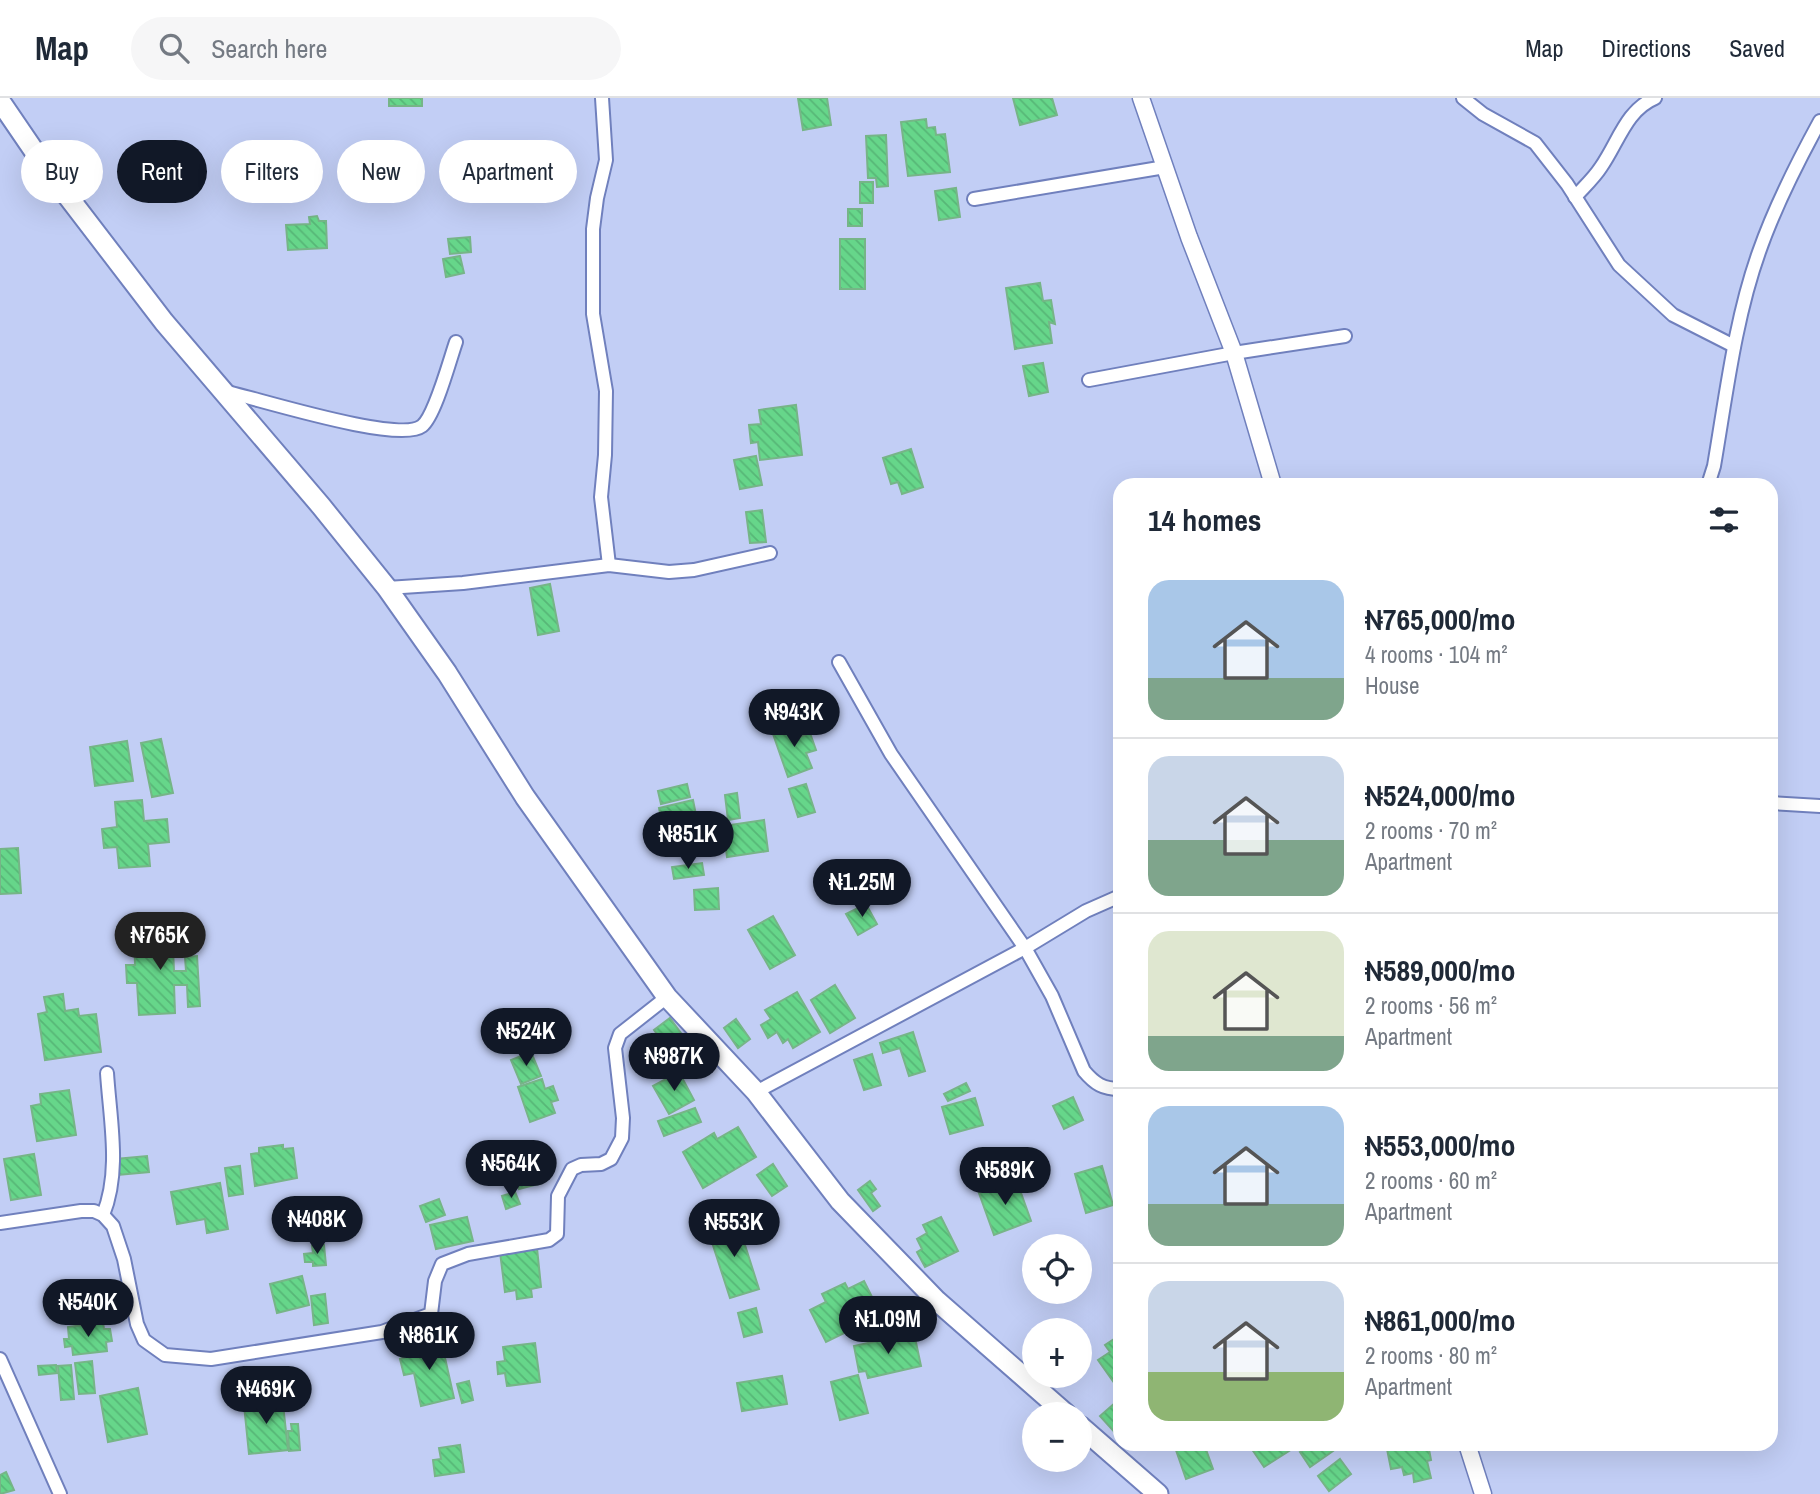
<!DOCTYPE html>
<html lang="en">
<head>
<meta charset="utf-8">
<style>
	body { margin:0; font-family:"Archivo Narrow",sans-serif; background:#f6f6f7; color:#1f2937; height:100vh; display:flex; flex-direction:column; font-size:26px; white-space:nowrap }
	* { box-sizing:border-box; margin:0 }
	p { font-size:23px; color:#747a83 }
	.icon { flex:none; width:38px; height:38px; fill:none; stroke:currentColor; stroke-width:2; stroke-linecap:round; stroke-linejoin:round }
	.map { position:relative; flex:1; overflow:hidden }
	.sheet { position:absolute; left:1113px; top:380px; width:665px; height:973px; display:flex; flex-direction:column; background:#fff; border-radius:21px; box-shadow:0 7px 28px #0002 }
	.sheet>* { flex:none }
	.hud { position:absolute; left:21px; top:42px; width:665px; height:63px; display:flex; gap:14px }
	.buttons { position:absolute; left:1022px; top:1136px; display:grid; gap:14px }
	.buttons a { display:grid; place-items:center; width:70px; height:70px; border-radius:50%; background:#fff; box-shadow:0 7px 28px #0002; font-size:35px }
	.price { position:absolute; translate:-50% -60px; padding:0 16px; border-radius:24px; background:#111827; color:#fff; font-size:23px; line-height:46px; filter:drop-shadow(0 2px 4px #0008) }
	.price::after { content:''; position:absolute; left:50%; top:42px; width:21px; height:16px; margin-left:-10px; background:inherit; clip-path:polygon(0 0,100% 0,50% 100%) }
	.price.current { background:#222; color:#fff }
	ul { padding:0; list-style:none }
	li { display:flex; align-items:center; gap:21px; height:175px; padding:0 35px }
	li+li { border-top:2px solid #e0e1e3 }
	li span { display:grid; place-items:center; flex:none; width:196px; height:140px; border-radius:21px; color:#555 }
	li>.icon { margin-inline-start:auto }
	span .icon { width:84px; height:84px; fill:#fffc; stroke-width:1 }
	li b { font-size:30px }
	h2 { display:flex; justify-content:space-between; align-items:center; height:84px; padding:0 35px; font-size:30px }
	.chip { padding:0 24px; border-radius:32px; background:#fff; box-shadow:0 7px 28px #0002; font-size:24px; line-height:63px }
	.chip.current { background:#111827; color:#fff }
	header { display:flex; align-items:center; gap:42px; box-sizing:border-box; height:98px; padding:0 35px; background:#fff; border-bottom:2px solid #e0e1e3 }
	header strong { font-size:33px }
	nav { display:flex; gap:38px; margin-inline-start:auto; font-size:24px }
	.search { width:490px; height:63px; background:#f6f6f7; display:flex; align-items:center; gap:18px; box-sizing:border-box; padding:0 24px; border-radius:38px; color:#747a83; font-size:26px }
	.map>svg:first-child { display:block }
</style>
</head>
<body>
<header>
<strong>Map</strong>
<div class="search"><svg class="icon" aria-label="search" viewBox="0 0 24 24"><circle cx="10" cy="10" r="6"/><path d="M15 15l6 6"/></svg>Search here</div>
<nav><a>Map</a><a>Directions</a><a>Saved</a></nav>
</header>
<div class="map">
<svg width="1820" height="1396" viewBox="0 0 1820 1396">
	<defs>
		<pattern id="building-back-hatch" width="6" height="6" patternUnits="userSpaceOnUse" patternTransform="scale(1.75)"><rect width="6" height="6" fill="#66d68a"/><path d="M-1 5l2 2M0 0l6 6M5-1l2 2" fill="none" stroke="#57b777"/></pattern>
	</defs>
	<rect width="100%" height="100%" fill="#c2cef5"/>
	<g fill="url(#building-back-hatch)" stroke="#76b587" stroke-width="2">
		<rect x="389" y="0" width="33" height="8"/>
		<path d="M798 0H827L831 27 803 32Z"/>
		<path d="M1013 0H1052L1057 17 1020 27Z"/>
		<path d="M926 21 927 30 935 29 936 37 945 36 950 74 908 78 901 24Z"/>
		<path d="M886 37 888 88 877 89 876 80H868L866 38Z"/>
		<rect x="860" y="84" width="13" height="21"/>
		<path d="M956 90 960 119 939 122 935 93Z"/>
		<rect x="848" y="111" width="14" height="17"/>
		<path d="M317 118 319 123H326L327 150 288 152 286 127 310 126 309 119Z"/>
		<path d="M470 139 471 154 450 156 448 141Z"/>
		<rect x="840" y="141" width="25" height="50"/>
		<path d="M460 158 464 175 446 179 443 161Z"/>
		<path d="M1040 185 1043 203 1051 202 1055 226 1049 224 1052 245 1015 251 1006 190Z"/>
		<path d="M1043 265 1048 294 1029 298 1023 268Z"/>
		<path d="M796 307 802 357 760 362 758 344 751 345 749 327 761 326 759 312Z"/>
		<path d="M911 351 923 389 902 396 898 384 891 386 883 360Z"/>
		<path d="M756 358 762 387 740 391 734 362Z"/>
		<path d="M762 412 766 444 750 445 746 414Z"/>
		<path d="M550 486 559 533 538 537 530 490Z"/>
		<path d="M796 624 802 638 810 635 816 652 806 655 812 670 788 679 772 633Z"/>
		<path d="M161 641 173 695 152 699 141 645Z"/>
		<path d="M127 643 133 683 95 688 90 649Z"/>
		<path d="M687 686 690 699 661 706 658 693Z"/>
		<path d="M806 686 815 714 798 719 789 691Z"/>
		<path d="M737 695 740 720 728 722 725 697Z"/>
		<path d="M142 702 144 723 167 721 169 744 148 746 150 768 119 770 117 749 104 750 102 731 117 729 115 704Z"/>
		<path d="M693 702 699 732 689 734 690 741 677 744 674 732 664 734 659 710Z"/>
		<path d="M764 722 768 753 727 759 723 728Z"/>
		<path d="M18 750 21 795 0 796V751Z"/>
		<path d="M702 765 704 777 674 781 672 769Z"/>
		<path d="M718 790 719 811 695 812 694 792Z"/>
		<path d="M866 806 877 826 858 837 846 816Z"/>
		<path d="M773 818 795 857 770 871 748 832Z"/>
		<path d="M172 828 174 873H186L185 859 197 858 200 908 188 909 187 887H174L175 915 139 917 137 885H127L126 867H135L134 832H145L146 829Z"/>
		<path d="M835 887 855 920 830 935 811 902Z"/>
		<path d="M797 894 820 934 793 950 788 941 783 945 777 934 768 940 761 927 771 921 765 912Z"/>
		<path d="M63 896 65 913 78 911 79 918 96 916 101 954 45 962 38 916 47 914 44 899Z"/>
		<path d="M670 920 694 953 678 965 654 932Z"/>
		<path d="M736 921 750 941 738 950 724 930Z"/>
		<path d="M913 934 925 973 909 978 900 950 883 955 880 945Z"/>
		<path d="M531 954 541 978 521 986 511 962Z"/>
		<path d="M872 956 881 987 864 992 854 962Z"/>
		<path d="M679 974 694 1002 669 1016 653 988Z"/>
		<path d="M542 981 545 991 553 988 558 1002 551 1004 555 1015 530 1024 518 989Z"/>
		<path d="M966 985 970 993 948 1003 944 996Z"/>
		<path d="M69 992 76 1037 37 1043 31 1008 41 1006 40 996Z"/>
		<path d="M1073 999 1083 1022 1064 1031 1053 1008Z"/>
		<path d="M975 1000 983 1027 950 1036 942 1009Z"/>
		<path d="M695 1010 701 1024 664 1038 658 1023Z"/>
		<path d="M738 1029 756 1059 703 1090 683 1054 714 1035 717 1041Z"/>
		<path d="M283 1047V1051L293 1050 297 1080 255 1088 251 1056 259 1055V1050Z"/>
		<path d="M34 1056 41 1097 11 1102 4 1061Z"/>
		<path d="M535 1057 542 1085 519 1091 511 1063Z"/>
		<path d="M147 1058 149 1074 118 1077 116 1061Z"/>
		<path d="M773 1066 787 1088 772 1098 757 1077Z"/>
		<path d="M240 1068 243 1096 229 1098 225 1070Z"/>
		<path d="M1102 1068 1113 1107 1086 1115 1075 1076Z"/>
		<path d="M1016 1081 1031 1123 994 1137 979 1095Z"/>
		<path d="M870 1083 876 1091 871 1095 880 1108 873 1113 858 1092Z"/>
		<path d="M220 1085 228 1131 207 1135 205 1121 177 1126 171 1094Z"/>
		<path d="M515 1094 520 1106 506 1111 502 1098Z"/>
		<path d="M439 1101 445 1117 426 1124 420 1108Z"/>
		<path d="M467 1119 473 1143 436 1151 430 1127Z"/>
		<path d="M941 1119 958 1153 925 1169 917 1154 922 1151 917 1141 927 1135 923 1127Z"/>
		<path d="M737 1122 759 1191 730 1200 708 1132Z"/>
		<path d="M324 1147 326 1167 313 1168V1164H305L304 1156 313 1155 312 1148Z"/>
		<path d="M537 1150 541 1189 531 1191 532 1199 517 1201 516 1192 505 1194 500 1154Z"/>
		<path d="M302 1178 309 1207 277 1215 270 1186Z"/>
		<path d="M864 1183 881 1217 826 1244 810 1212 826 1204 822 1196 845 1185 848 1191Z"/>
		<path d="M325 1196 328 1225 314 1227 311 1198Z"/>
		<path d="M756 1210 762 1234 744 1239 738 1215Z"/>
		<path d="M103 1224 104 1231H110L112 1243 106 1244 107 1253 73 1257 72 1248 65 1249 64 1241H69L68 1229Z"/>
		<path d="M914 1235 921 1268 868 1280 866 1273 859 1274 854 1248Z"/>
		<path d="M1120 1237V1282L1115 1286 1098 1262 1110 1254 1105 1247Z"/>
		<path d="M441 1242 454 1300 421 1308 414 1275 404 1277 400 1261 409 1258 407 1249Z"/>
		<path d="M535 1245 540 1284 507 1288 505 1275 498 1276 497 1264 505 1263 503 1249Z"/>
		<path d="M92 1263 95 1295 79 1296 75 1265Z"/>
		<path d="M56 1267 57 1275 39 1277 38 1268Z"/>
		<path d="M71 1267 74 1301 61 1302 58 1268Z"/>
		<path d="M858 1277 868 1315 840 1322 831 1284Z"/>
		<path d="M782 1278 787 1306 742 1313 737 1285Z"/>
		<path d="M469 1283 473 1302 462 1305 457 1286Z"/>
		<path d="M138 1290 147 1336 108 1344 100 1298Z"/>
		<path d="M282 1297 288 1352 249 1356 244 1307 266 1305 265 1299Z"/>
		<path d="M1115 1305 1120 1311 1119 1339 1100 1318Z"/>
		<path d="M291 1326H298L300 1352 289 1353 288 1333H292Z"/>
		<path d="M1193 1346H1204L1213 1371 1186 1381 1176 1352Z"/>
		<path d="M1251 1346H1300L1264 1369 1249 1347Z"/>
		<path d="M1313 1346H1328L1333 1353 1310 1369 1300 1354Z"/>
		<path d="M1386 1346H1428L1431 1362 1427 1363 1431 1380 1414 1384 1413 1375 1404 1377 1402 1369 1391 1371Z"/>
		<path d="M460 1347 464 1374 435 1378 433 1362 441 1361 439 1350Z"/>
		<path d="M1340 1361 1351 1376 1329 1393 1318 1378Z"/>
		<path d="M6 1374 14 1392 0 1396V1377Z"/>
	</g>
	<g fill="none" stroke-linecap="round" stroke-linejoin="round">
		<defs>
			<g id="minor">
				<path d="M602 0 606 62 597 100 593 131V216L606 293 605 357 601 399 609 467"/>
				<path d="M1463 0 1483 16 1535 45 1567 86 1619 167 1673 217 1734 248"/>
				<path d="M1575 99C1584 89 1594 80 1601 69 1618 45 1626 12 1655 0"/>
				<path d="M974 101 1165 69"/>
				<path d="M1089 282 1234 255 1345 238"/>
				<path d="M223 293C256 300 399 346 422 328 435 318 450 261 456 244"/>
				<path d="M1708 387 1714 368C1726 298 1735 221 1759 154 1775 108 1797 65 1820 23"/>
				<path d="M387 490 463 485 609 467 669 474 694 472 770 455"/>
				<path d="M839 564 891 656 1025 850 1052 898 1084 973C1095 986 1103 991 1120 991"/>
				<path d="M1771 705 1820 708"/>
				<path d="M756 994 1025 850 1086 813 1120 798"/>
				<path d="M103 1117C121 1073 110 1022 107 975"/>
				<path d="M0 1125 81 1113H94L103 1117 113 1128 124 1161 137 1226 144 1242 165 1257 211 1261 382 1234 431 1216 435 1183 442 1166 468 1156 549 1142 557 1136 558 1098 572 1071 581 1067 601 1066 611 1061 622 1040 623 1020 615 950 620 936 667 899"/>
				<path d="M0 1261 60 1396"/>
			</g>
			<g id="tertiary">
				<path d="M1141 0 1189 139 1234 255 1273 387"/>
				<path d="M1467 1346 1483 1396"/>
			</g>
			<g id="secondary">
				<path d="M0 3 43 66 164 224 321 408 387 490 447 575 525 699 667 899 756 994 840 1103 937 1203 1066 1316"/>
				<path d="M1080 1328 1158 1396"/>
			</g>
		</defs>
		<use href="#minor" stroke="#7080bd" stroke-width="16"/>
		<use href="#tertiary" stroke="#7080bd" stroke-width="19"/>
		<use href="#secondary" stroke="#7080bd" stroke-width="23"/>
		<use href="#minor" stroke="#fff" stroke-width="12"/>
		<use href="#tertiary" stroke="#fff" stroke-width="16"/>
		<use href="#secondary" stroke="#fff" stroke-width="19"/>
	</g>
</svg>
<div class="buttons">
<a><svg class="icon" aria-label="locate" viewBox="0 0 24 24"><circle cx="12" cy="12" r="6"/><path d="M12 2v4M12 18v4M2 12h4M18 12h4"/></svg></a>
<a>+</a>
<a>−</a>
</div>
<b class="price" style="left:794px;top:651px">₦943K</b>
<b class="price" style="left:688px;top:773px">₦851K</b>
<b class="price" style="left:862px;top:821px">₦1.25M</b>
<b class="price current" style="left:160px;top:874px">₦765K</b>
<b class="price" style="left:526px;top:970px">₦524K</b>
<b class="price" style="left:674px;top:995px">₦987K</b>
<b class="price" style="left:511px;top:1102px">₦564K</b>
<b class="price" style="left:1005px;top:1109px">₦589K</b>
<b class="price" style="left:317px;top:1158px">₦408K</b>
<b class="price" style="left:734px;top:1161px">₦553K</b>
<b class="price" style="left:88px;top:1241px">₦540K</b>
<b class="price" style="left:888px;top:1258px">₦1.09M</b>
<b class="price" style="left:429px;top:1274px">₦861K</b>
<b class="price" style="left:266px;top:1328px">₦469K</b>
<div class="hud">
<a class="chip">Buy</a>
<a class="chip current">Rent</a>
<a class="chip">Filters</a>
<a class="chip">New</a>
<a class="chip">Apartment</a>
</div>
<section class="sheet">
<h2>14 homes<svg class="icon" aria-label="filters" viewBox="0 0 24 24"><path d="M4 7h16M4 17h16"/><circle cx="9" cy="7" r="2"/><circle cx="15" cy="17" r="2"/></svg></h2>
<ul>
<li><span style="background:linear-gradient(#a9c7e8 70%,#7fa58c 0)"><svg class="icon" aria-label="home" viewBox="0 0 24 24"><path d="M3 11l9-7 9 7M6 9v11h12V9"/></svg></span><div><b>₦765,000/mo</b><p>4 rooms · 104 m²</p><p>House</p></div></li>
<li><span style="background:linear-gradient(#c9d6e8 60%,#7fa58c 0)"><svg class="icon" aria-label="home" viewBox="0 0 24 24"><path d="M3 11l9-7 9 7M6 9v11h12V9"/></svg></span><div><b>₦524,000/mo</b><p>2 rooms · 70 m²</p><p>Apartment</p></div></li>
<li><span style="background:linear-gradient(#dfe7d0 75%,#7fa58c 0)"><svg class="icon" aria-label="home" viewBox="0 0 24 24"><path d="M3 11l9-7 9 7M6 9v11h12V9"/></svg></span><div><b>₦589,000/mo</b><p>2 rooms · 56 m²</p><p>Apartment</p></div></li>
<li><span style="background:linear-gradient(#a9c7e8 70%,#7fa58c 0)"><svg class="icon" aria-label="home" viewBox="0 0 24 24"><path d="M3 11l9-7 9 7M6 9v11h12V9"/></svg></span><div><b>₦553,000/mo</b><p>2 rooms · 60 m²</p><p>Apartment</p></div></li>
<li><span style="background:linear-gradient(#c9d6e8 65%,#8fb573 0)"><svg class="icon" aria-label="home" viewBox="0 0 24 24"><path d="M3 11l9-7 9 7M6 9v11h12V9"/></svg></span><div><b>₦861,000/mo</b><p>2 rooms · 80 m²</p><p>Apartment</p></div></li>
</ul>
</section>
</div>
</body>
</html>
